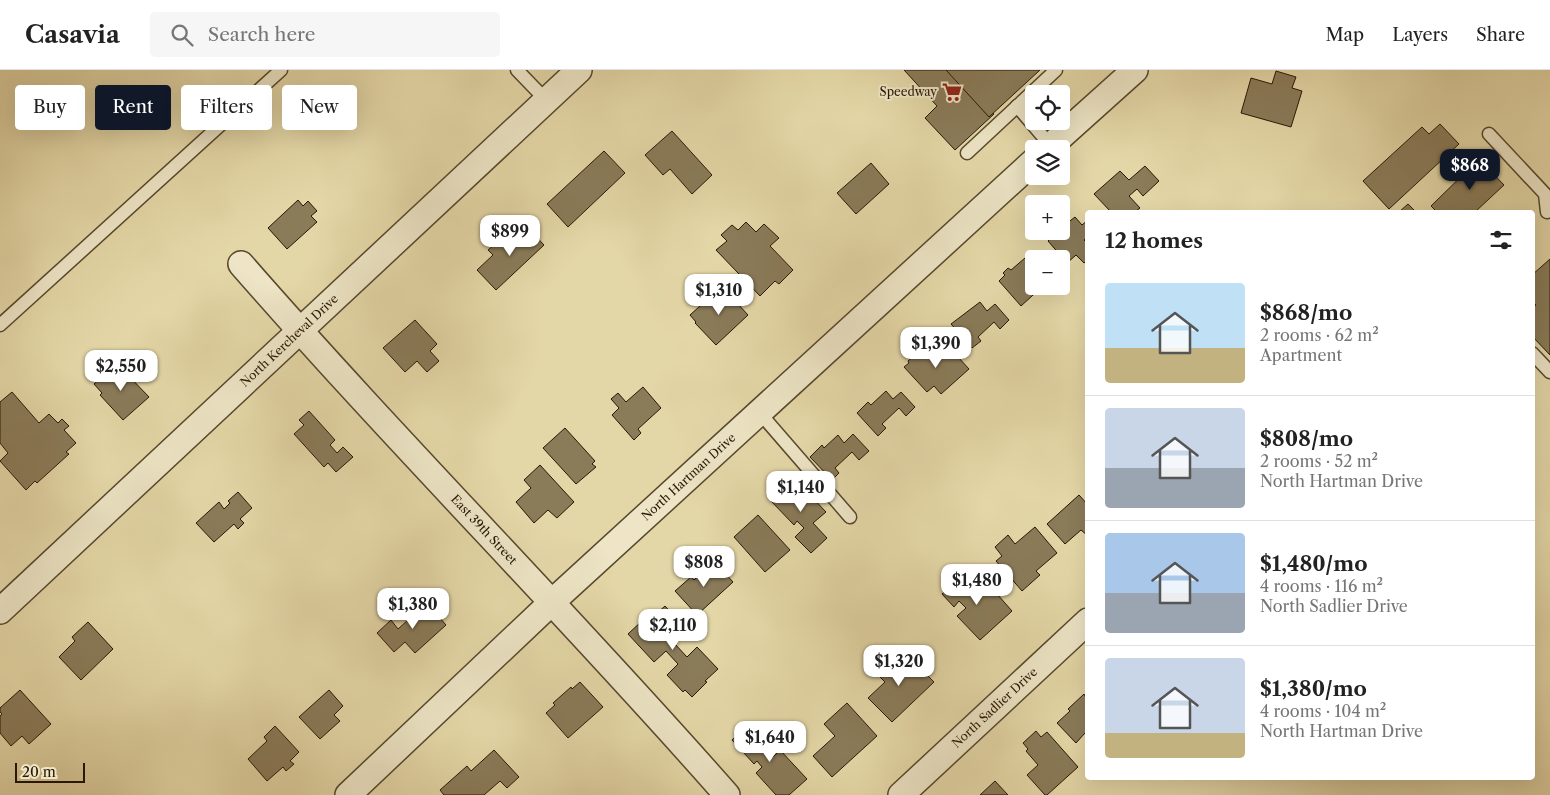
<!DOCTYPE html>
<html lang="en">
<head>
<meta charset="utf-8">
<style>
	body { margin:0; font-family:"Libre Caslon Text",serif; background:#f6f6f6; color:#222; height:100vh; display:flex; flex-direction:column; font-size:19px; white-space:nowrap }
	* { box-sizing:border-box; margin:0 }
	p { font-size:16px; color:#767676 }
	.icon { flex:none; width:28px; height:28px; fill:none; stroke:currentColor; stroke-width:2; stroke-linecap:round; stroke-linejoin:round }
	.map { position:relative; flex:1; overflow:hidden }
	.details { position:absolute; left:1085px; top:140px; width:450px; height:570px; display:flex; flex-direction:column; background:#fff; border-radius:5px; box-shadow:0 5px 20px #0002 }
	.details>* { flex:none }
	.hud { position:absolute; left:15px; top:15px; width:475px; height:45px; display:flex; gap:10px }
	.fabs { position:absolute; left:1025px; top:15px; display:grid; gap:10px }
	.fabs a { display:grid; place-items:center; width:45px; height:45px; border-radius:5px; background:#fff; box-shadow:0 5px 20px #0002; font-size:25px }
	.scale { position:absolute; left:15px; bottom:12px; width:70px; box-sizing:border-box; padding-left:5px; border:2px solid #281804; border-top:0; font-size:14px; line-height:18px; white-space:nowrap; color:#281804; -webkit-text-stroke:4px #ede5c6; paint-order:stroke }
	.price { position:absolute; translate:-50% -42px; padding:0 11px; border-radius:10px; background:#fff; color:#222; font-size:16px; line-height:32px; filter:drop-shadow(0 1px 2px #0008) }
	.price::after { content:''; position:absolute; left:50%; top:30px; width:15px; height:11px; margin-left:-8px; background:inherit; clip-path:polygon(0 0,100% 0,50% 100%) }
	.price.current { background:#111827; color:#fff }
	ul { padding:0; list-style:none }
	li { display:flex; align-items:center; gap:15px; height:125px; padding:0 20px }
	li+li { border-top:1px solid #e0e0e0 }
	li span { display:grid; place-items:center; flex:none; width:140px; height:100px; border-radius:5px; color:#555 }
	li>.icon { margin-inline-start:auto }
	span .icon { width:60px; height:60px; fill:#fffc; stroke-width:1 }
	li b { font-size:21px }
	h2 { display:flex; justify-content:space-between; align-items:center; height:60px; padding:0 20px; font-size:21px }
	.chip { padding:0 18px; border-radius:5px; background:#fff; box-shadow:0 5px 20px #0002; font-size:18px; line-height:45px }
	.chip.current { background:#111827; color:#fff }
	header { display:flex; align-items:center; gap:30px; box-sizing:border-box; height:70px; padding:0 25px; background:#fff; border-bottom:1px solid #e0e0e0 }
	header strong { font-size:24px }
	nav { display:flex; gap:28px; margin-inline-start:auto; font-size:18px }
	.search { width:350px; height:45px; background:#f6f6f6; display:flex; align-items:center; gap:12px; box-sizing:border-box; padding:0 18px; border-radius:5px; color:#767676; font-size:19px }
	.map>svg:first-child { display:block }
</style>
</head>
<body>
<header>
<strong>Casavia</strong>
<div class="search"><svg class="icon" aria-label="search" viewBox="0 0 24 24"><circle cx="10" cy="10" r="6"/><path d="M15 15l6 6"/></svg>Search here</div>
<nav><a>Map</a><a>Layers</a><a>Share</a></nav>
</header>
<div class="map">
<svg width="1550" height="725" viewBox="0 0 1550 725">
	<rect width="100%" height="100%" fill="#e4d7a7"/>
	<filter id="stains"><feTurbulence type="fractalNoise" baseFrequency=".004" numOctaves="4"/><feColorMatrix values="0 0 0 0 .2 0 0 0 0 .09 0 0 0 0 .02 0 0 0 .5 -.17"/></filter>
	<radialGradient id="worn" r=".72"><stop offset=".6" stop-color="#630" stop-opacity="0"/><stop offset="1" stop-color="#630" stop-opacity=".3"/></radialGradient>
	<g fill="#8a7b59" stroke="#281804">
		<path d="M904 0H954L994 44 955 80 925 48 937 36Z"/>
		<path d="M946 0H1040L989 47Z"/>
		<path d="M1276 1 1296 7 1292 18 1302 21 1291 57 1241 43 1251 8 1272 14Z"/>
		<path d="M1440 54 1459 74 1389 139 1363 111 1422 57 1429 64Z"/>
		<path d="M672 61 712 105 692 124 670 99 663 105 645 85Z"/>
		<path d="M604 81 625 103 568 157 547 134Z"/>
		<path d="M1479 89 1504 115 1475 142H1437L1431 136Z"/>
		<path d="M871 93 889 114 856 144 837 123Z"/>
		<path d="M1145 96 1159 111 1143 126 1137 119 1129 126 1140 138 1135 142H1111L1094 124 1120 101 1129 110Z"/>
		<path d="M298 130 303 136 308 131 317 141 311 146 317 152 287 179 268 158Z"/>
		<path d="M1408 134 1416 142H1399Z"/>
		<path d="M1075 147 1082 155 1088 150V167L1084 170 1088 174V190L1084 193 1076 185 1067 193 1048 171 1050 169 1047 166 1052 161H1061V158Z"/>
		<path d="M746 152 756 162 764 154 779 168 770 176 793 200 779 214 775 211 760 226 716 180 727 171 721 165 732 155 738 160Z"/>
		<path d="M525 155 544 175 496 220 477 200 493 185 488 180 502 168 507 173Z"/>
		<path d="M1025 188 1034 196V216H1043L1021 236 999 211 1005 205 1003 203 1008 198 1011 200Z"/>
		<path d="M1550 189V285L1532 266V238L1536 235 1532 231V205Z"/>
		<path d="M720 218 725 223 727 222 748 245 716 275 695 253 696 252 690 245Z"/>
		<path d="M980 232 987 241 995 234 1009 250 1000 259 994 252 978 267 981 271 972 278 951 254Z"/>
		<path d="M415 250 437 274 430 281 439 291 427 302 417 291 405 302 383 278Z"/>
		<path d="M929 275 937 283 947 275 969 299 941 324 934 316 927 322 904 297 909 293 908 291 916 284 917 286Z"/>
		<path d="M116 295 123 303 125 302 149 327 123 350 100 325 102 323 94 314Z"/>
		<path d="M643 317 661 338 638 359 641 363 634 370 612 345 619 338 611 329 618 323 626 332Z"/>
		<path d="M886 321 893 329 901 322 915 337 906 346 899 338 882 354 886 358 878 366 857 343 868 332 871 335Z"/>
		<path d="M12 322 39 353 49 344 58 353 62 349 69 356 64 360 76 373 66 382 69 384 37 413 35 411 26 420 0 391 8 383 0 373V332Z"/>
		<path d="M309 341 335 370 330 375 337 383 343 377 353 387 336 402 328 393 324 397 294 364 304 355 299 350Z"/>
		<path d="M565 358 595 391 592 394 596 397 576 414 543 378Z"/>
		<path d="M853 364 869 381 859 390 852 382 835 398 839 403 832 410 810 387 822 375 824 378 838 365 844 373Z"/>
		<path d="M540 395 574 432 557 448 548 440 534 453 516 432 531 418 524 410Z"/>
		<path d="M794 408 826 442 813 453 827 468 811 483 795 467 804 458 797 451 794 455 771 431Z"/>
		<path d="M238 422 252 438 240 449 244 453 238 459 234 454 214 472 196 453 219 432 224 439 230 433 228 431Z"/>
		<path d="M1079 425 1088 435V466L1081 460 1065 474 1047 454Z"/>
		<path d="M758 445 790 480 765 502 734 467Z"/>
		<path d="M1035 457 1057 483 1036 501 1040 505 1022 521 996 491 1002 486 995 477 1008 465 1015 474Z"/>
		<path d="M714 491 733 512 697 545 675 521 691 507 694 510Z"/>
		<path d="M962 504 973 516 976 513 984 522 990 516 1012 541 980 570 957 546 966 538 959 531 954 537 942 524Z"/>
		<path d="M427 533 446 555 415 583 405 572 394 582 377 563 391 550 398 559Z"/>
		<path d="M665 536 688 561 674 573 687 587 697 577 718 599 705 611 707 612 692 627 685 620 683 622 667 605 678 594 666 581 654 592 628 564 643 550 646 553Z"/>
		<path d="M88 552 113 579 81 610 59 587 75 571 72 567Z"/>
		<path d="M894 585 904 594 910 588 934 612 892 652 868 628 885 612 876 603Z"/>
		<path d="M580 612 603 637 568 668 546 643 555 635 553 633 571 617 572 619Z"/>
		<path d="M20 620 51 654 29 674 22 666 11 676 0 663V646L2 644 0 642V638Z"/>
		<path d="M329 620 343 636 334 645 340 651 320 669 299 647Z"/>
		<path d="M1084 624 1085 626H1088V665L1085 663 1076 673 1057 653 1070 641 1068 639Z"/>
		<path d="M847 633 877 666 832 707 813 686 835 666 824 654Z"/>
		<path d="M750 653 773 677 766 682 772 688 780 680 807 709 789 725H776L756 703 762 697 757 691 754 694 732 670Z"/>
		<path d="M275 656 299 682 290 691 294 694 286 701 283 697 267 711 248 689 267 671 264 667Z"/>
		<path d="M1036 661 1041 667 1047 662 1078 697 1047 725H1045L1027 705 1038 695 1026 681 1028 679 1023 673Z"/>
		<path d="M494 680 519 707 507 718 500 711 484 725H444L440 720 467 696 471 701Z"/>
		<path d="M995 711 1008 725H980Z"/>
	</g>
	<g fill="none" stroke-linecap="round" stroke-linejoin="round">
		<defs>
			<g id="service">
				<path d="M517 0 547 31"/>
				<path d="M1017 36 1051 76"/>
				<path d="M1489 64 1545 124 1547 142"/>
				<path d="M967 83 1056 0"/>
				<path d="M0 255 281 0"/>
				<path d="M1532 283 1550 302"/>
				<path d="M759 342 850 447"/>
			</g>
			<g id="minor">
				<path d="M1047 79 1135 0"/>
				<path id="s1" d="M241 194C399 375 569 545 727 725"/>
				<path id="s2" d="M0 541 579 0"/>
				<path id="s3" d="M348 725 551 533 1034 91"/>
				<path id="s4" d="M901 725 1088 551"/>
			</g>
		</defs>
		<use href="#service" stroke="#57482d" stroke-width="15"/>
		<use href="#minor" stroke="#57482d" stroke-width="28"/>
		<use href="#service" stroke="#ede5c6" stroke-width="12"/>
		<use href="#minor" stroke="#ede5c6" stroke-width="25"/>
	</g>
	<defs>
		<symbol id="supermarket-bare" viewBox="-9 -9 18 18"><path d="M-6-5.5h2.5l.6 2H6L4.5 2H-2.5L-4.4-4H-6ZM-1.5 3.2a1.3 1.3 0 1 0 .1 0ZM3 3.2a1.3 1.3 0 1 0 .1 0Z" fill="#8f2418" stroke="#ede5c6" stroke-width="2.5" paint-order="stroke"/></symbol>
	</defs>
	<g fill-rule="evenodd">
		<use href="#supermarket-bare" x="938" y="8" width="28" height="28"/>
	</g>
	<g text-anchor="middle" stroke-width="4" stroke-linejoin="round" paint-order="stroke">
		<g font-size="12" fill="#281804" stroke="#ede5c6" text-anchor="end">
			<text x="937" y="26">Speedway</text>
		</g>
		<g font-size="12" fill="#281804" stroke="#ede5c6">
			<text dy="4" stroke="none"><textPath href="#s2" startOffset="396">North Kercheval Drive</textPath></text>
			<text dy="4" stroke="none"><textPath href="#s3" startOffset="466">North Hartman Drive</textPath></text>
			<text dy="4" stroke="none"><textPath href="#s1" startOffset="360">East 39th Street</textPath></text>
			<text dy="4" stroke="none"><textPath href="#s4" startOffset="128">North Sadlier Drive</textPath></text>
		</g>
	</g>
	<rect width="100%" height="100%" filter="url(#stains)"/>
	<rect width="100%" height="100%" fill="url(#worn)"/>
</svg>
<div class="fabs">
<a><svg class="icon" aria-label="locate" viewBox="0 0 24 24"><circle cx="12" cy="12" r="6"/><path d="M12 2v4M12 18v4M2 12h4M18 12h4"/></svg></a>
<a><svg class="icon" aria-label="layers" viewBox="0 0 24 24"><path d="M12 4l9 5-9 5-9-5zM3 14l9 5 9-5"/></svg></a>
<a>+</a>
<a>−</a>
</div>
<div class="scale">20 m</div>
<b class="price current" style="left:1470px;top:121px">$868</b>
<b class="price" style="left:510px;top:187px">$899</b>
<b class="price" style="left:719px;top:246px">$1,310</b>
<b class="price" style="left:936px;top:299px">$1,390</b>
<b class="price" style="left:121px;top:322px">$2,550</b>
<b class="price" style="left:801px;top:443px">$1,140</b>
<b class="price" style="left:704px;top:518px">$808</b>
<b class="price" style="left:977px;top:536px">$1,480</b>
<b class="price" style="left:413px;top:560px">$1,380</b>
<b class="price" style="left:673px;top:581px">$2,110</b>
<b class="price" style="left:899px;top:617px">$1,320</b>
<b class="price" style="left:770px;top:693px">$1,640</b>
<div class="hud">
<a class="chip">Buy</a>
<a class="chip current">Rent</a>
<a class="chip">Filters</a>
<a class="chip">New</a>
</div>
<section class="details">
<h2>12 homes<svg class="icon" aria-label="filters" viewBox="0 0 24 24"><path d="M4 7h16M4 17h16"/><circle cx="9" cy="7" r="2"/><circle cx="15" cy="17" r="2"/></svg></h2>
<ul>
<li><span style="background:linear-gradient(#bfe0f5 65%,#c2b280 0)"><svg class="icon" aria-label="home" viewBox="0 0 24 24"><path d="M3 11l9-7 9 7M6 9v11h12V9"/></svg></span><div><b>$868/mo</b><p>2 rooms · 62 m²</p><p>Apartment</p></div></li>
<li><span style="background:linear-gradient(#c9d6e8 60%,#9aa5b1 0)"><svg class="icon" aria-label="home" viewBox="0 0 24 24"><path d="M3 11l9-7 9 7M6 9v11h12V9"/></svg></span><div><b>$808/mo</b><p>2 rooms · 52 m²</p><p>North Hartman Drive</p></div></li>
<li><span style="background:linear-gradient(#a9c7e8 60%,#9aa5b1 0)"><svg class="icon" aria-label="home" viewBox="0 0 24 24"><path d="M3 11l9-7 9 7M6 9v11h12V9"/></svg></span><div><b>$1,480/mo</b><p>4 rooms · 116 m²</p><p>North Sadlier Drive</p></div></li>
<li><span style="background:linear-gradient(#c9d6e8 75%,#c2b280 0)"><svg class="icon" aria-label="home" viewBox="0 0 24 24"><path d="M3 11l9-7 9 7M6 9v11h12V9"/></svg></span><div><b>$1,380/mo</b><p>4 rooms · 104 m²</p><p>North Hartman Drive</p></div></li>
</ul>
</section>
</div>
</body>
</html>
